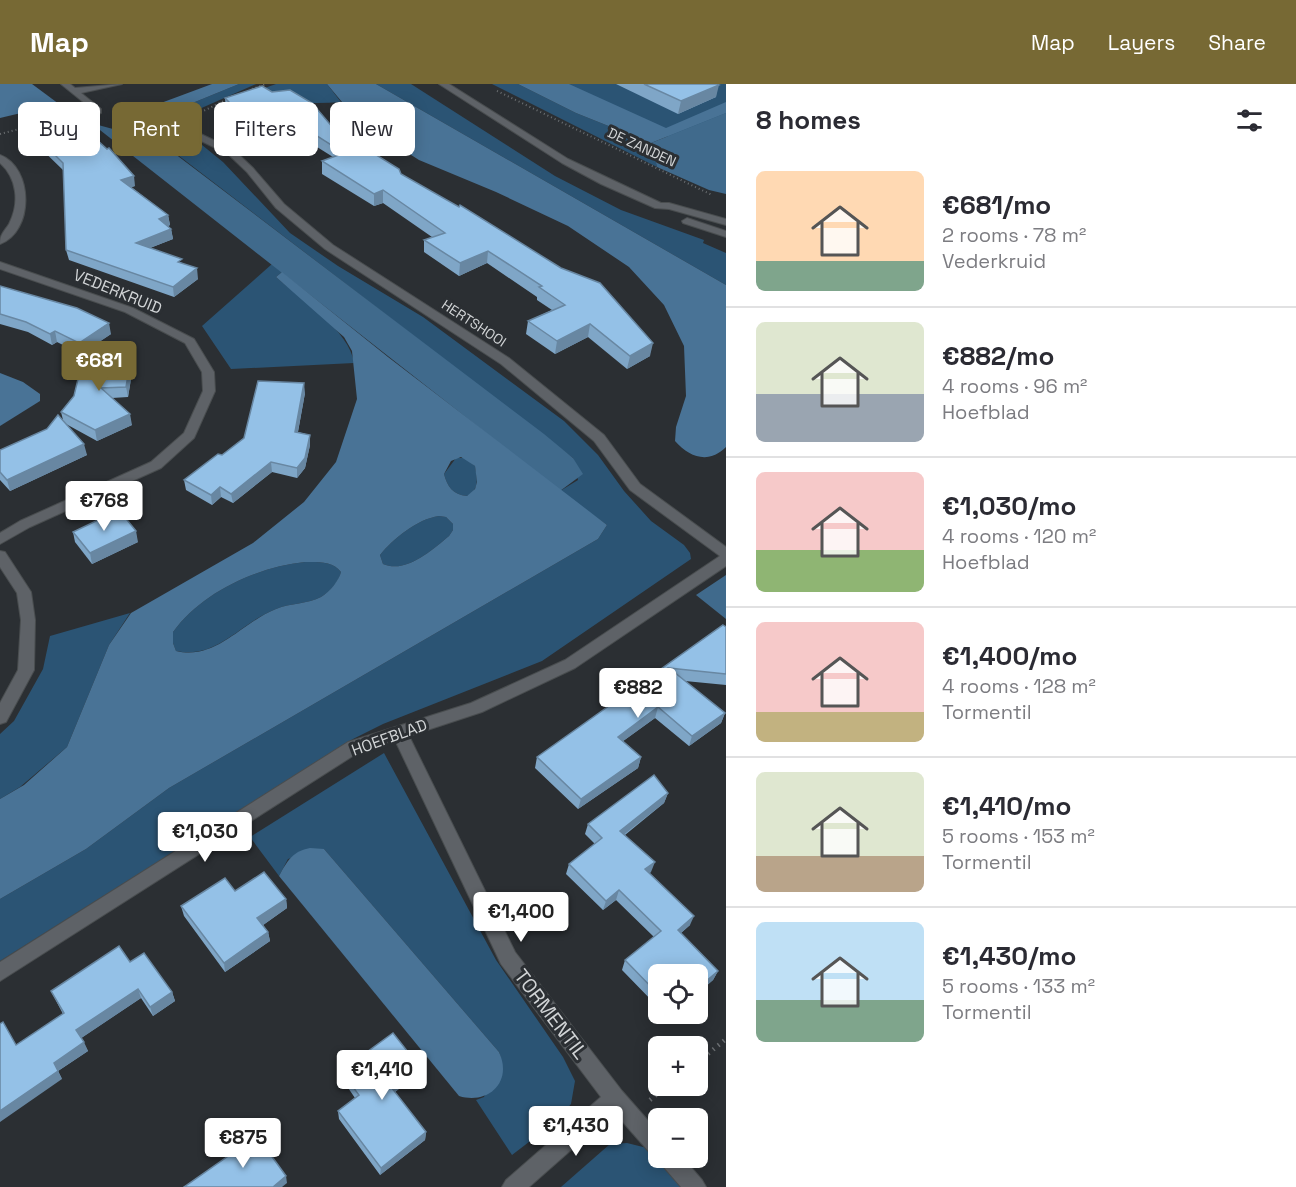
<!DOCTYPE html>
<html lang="en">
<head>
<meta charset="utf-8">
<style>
	body { margin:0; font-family:"Space Grotesk",sans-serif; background:#f7f7f7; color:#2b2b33; height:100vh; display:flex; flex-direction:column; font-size:22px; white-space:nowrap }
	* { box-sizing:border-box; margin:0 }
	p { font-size:20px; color:#7c7c81 }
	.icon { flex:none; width:33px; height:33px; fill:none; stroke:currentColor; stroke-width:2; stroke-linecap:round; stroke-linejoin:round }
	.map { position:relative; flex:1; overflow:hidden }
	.side { display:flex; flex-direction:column; background:#fff; width:570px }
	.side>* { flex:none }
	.hud { position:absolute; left:18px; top:18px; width:570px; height:54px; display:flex; gap:12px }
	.fabs { position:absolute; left:648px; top:880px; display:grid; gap:12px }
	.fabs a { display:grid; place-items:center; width:60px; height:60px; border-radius:9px; background:#fff; box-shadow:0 3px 15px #0003; font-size:30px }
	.price { position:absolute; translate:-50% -51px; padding:0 14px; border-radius:6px; background:#fff; color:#222; font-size:20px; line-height:39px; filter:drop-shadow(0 2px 3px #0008) }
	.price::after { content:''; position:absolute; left:50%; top:36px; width:18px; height:14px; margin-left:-9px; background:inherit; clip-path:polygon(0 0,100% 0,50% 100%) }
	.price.current { background:#776934; color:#fff }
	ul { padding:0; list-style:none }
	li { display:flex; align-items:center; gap:18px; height:150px; padding:0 30px }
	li+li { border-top:2px solid #e1e1e2 }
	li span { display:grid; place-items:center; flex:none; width:168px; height:120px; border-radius:9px; color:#555 }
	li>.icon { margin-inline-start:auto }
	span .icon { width:72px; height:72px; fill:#fffc; stroke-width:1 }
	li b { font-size:26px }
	h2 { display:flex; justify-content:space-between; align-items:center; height:72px; padding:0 30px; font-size:26px }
	.pill { padding:0 21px; border-radius:9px; background:#fff; box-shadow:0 3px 15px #0003; font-size:21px; line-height:54px }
	.pill.current { background:#776934; color:#fff }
	header { display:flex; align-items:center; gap:36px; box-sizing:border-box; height:84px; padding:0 30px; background:#776934; color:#fff }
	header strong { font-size:28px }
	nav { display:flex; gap:33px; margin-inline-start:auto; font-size:21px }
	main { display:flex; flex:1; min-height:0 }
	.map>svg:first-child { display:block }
</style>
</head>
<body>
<header>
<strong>Map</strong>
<nav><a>Map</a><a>Layers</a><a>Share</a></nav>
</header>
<main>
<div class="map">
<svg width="726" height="1103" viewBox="0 0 726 1103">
	<rect width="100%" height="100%" fill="#2b2f33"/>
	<g fill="#2b5474">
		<path d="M239 0H256L163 41 146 38Z"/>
		<path d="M276 0H327L341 18C313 20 287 21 262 5Z"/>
		<path d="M376 0H411L555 92 621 126 704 156 703 159 726 169V201Z"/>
		<path d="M492 0H518L576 29 651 59 657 83Z"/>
		<path d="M555 0H726V34L677 57Z"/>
		<path d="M202 61 223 78 290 149 338 182 423 233 564 337 598 371 624 407 651 437 684 461 690 469 691 475 542 577 383 640 353 655 0 877V815L86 765 169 704 598 455 607 441 560 407 578 396 573 374 170 65Z"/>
		<path d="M272 180 282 188 276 193C301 215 350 247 354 279L231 285 202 242Z"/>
		<path d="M456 374H465L475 382C477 395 480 405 467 412 453 411 447 402 444 390Z"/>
		<path d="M439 432 446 433 453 440V446L449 452C432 466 406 490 383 480L380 471C393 455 417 435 439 432Z"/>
		<path d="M305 478C318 478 333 477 341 488 339 497 330 508 321 513 308 520 290 519 276 525 241 538 217 576 176 567L173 559V548C202 508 257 483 305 478Z"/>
		<path d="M130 529 109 561 67 663 20 703 0 715V650L14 637 43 585 50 552Z"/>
		<path d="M384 669 496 876 563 973 575 997 571 1020 555 1038 512 1071 476 1016 484 1013 501 974 499 968 324 765 288 775 279 792 250 753Z"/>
		<path d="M627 1059 647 1064 682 1103H561L610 1060Z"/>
	</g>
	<g fill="#406a8c">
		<path d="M726 29V110L709 106 657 83 651 59Z"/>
		<path d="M91 39 142 53H159L166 63 544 350 573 374 583 390 560 407Z"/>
		<path d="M726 491V535L696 511Z"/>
	</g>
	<g fill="#497396" fill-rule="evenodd">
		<path d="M0 0H32L59 20 0 34Z"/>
		<path d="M212 0H239L146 38 132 36 134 29Z"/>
		<path d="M327 0H376L726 201V363C709 380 690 374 675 357L676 343 686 312 684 262 664 221 629 183 568 142 496 108 419 76 378 50 347 24Z"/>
		<path d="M518 0H569L666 44 726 18V29L651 59 576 29Z"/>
		<path d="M282 188 388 273 607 441 598 455 169 704 86 765 0 815V715L24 701 67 663 109 561 131 529 253 459 304 418 336 378 357 315 352 267 344 253 276 193ZM461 373 475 382 477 398 475 405 467 412C453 411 447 402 444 390L451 377ZM439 432 446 433 453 440V446L449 452C432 466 406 490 383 480L380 471C393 455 417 435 439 432ZM305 478C318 478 333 477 341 488 339 496 330 508 321 513 308 520 290 519 276 525 242 538 216 577 176 567L173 559V548C202 508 257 483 305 478Z"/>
		<path d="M0 289 23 298 40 310V317L0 342Z"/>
		<path d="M310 764 324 765 499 968C513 998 488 1021 459 1012L279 792C287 777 293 767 310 764Z"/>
	</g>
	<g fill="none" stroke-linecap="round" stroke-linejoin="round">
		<defs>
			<path id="lane" d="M61 0H70L75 4 122 0 81 9 101 25V29L98 30Z"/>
			<g id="street">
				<path d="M182 41 234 66 253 84 284 120 333 161 509 274 604 351 640 400 726 463V482L575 584 482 628 409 652 515 868 622 1007 658 1048V1073L651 1070 614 1028 529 1103H502L506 1096 601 1013 501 880 395 656 359 668 0 897V878L348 658 471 619 565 576 720 472 630 406 594 357 501 280 325 165 276 124 247 88 228 70 193 53 178 62H172V58L186 50 177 44Z"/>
				<path d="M0 71C34 84 34 148 0 160 0 150 4 148 9 140 20 119 17 94 0 79Z"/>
				<path d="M0 178 133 224 194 255 214 288 215 307 194 354 161 384 30 443 0 460V449L20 437 151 378 184 349 203 307 202 288 185 259 125 228 0 185Z"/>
				<path d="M0 467 5 468 31 508 35 536 34 586 6 638 0 640V619L18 586 21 536 17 509 0 483Z"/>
				<path d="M659 1074H683L702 1096 706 1103H681L662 1081Z"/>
			</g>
			<g id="secondary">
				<path d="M439 0H449L568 75 661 119H669L726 135V141L669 125 655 124 601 100 562 79Z"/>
				<path d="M687 134 726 147V153L683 139 682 137Z"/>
			</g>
		</defs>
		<use href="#lane" stroke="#494d4f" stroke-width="2"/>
		<use href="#street" stroke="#494d4f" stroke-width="2"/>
		<use href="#secondary" stroke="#494d4f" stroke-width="2"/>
		<g stroke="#6b6f72" stroke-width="2" stroke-dasharray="1 3" stroke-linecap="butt">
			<path d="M252 5 266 0"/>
			<path d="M497 7 712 111"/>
			<path d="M197 30 228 15"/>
			<path d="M114 38 138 46 162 44"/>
			<path d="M0 50 72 31"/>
		</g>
		<g stroke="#6b6f72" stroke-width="4.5" stroke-dasharray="1.5 5" stroke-linecap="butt">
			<path d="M698 978 726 955"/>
			<path d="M650 1016 667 1002"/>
		</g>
		<use href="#lane" fill="#5e6267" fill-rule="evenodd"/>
		<use href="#street" fill="#5e6267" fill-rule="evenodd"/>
		<use href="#secondary" fill="#5e6267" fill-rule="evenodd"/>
	</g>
	<g fill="#7fa6c7">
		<path d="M616 0H717L716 13 678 30Z"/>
		<path d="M262 2 352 66 401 90 650 272 627 285 588 253 555 270 526 250 528 237 552 226 537 216V213L487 179 459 192 424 168V156L432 153 383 119 374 122 322 90V77L333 73 290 46 265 54 253 53 226 26 225 14Z"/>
		<path d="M29 45 135 102 131 103 168 131 170 141 168 142 171 145 173 155 150 164 182 179 198 195 174 213 69 176 66 166 64 87 31 55Z"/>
		<path d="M0 202 111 250 81 270 57 258 52 261 28 248 0 240Z"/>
		<path d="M133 283 128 313 112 314 132 341 97 357 66 340 87 371 10 407 0 396V366L47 345 63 336 61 328Z"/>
		<path d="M305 309 298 348 310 351V361L305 384 297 394 272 388 233 419 221 413 212 421 186 406 184 396 222 371Z"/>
		<path d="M73 448 138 458 92 480 75 458Z"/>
		<path d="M726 543V601L685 597 725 629 721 639 689 662 655 634 623 657 641 673 638 684 578 725 535 684 537 673Z"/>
		<path d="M668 709 664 719 625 751 651 788 649 789 690 841 681 849 718 887 713 896 698 909V891H658V921L657 922 622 886 625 876 654 853 616 816 603 826 566 790 569 780 595 760 585 750 588 740Z"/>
		<path d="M235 807 286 815 287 824 263 841 268 848 270 857 225 888 184 832 181 822Z"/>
		<path d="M130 878 172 908 175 917 153 932 141 914 81 954 88 967 58 987 62 995 16 961 63 930 51 907Z"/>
		<path d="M341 987 418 990 395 1008 426 1048 425 1056 380 1091 339 1035 338 1027 355 1014 342 995Z"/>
	</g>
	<g fill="#6887a2">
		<path d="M719 1 716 13 678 30 681 17Z"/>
		<path d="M289 34 290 46 265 54 264 42Z"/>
		<path d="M134 92 135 102 123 106 121 96Z"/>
		<path d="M383 106V119L374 122V110Z"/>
		<path d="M168 131 170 141 160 145 159 135Z"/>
		<path d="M171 145 173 155 137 169 136 159Z"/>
		<path d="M488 167 487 179 459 192 460 179Z"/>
		<path d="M197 184 198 195 174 213 173 203Z"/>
		<path d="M109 239 111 250 81 270 79 259Z"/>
		<path d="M590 240 588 253 555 270 557 257Z"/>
		<path d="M55 247 57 258 52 261 50 250Z"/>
		<path d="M653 259 650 272 627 285 630 272Z"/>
		<path d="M131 273 133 283 128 313 126 303Z"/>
		<path d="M304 299 305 309 296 358 295 348Z"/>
		<path d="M130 330 132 341 97 357 95 346Z"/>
		<path d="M310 351V361L305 384 297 394V384Z"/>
		<path d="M84 360 87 371 10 407 7 396Z"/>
		<path d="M271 378 272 388 233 419 231 410Z"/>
		<path d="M220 403 221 413 212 421 211 411Z"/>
		<path d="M136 447 138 458 92 480 90 469Z"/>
		<path d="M658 623 655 634 615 663 618 653Z"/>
		<path d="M725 629 721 639 689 662 692 652Z"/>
		<path d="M641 673 638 684 578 725 581 715Z"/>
		<path d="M668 709 664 719 617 756 620 747Z"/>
		<path d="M655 778 651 788 642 795 645 785Z"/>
		<path d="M619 806 616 816 603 826 606 817Z"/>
		<path d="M286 815 287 824 259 844 257 834Z"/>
		<path d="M694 832 690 841 674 855 678 846Z"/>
		<path d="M268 848 270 857 225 888 224 879Z"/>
		<path d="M718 887 713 896 698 909V904Z"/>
		<path d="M138 905 141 914 80 955 76 946Z"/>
		<path d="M172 908 175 917 153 932 150 923Z"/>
		<path d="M84 958 88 967 58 987 62 995 0 1038V1027L54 979Z"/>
		<path d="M419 982 418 990 391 1011V1003Z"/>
		<path d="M426 1048 425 1056 380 1091 381 1084Z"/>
		<path d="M286 1092 287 1099 282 1103H273Z"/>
	</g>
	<g fill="#94c1e7" stroke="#6887a2" stroke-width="1.5">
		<path d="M644 0H717L719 1 681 17Z"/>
		<path d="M262 2 272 8 290 6 312 19 352 66 362 62 399 85 401 90 459 123 460 121 561 184 600 199 653 259 630 272 590 240 557 257 528 237 565 221 539 203 542 202 488 167 460 179 424 156 445 149 383 106 374 110 322 77 344 69 289 34 264 42 252 41 225 14Z"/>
		<path d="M67 35 80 47 85 45 107 65 109 64 134 92 121 96 168 131 159 135 171 145 136 159 182 175 178 178 197 184 173 203 66 166 63 79 29 45Z"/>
		<path d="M0 202 77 224 109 239 79 259 55 247 50 250 26 238 0 230Z"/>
		<path d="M131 273 126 303 101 304 130 330 95 346 61 328 74 312 83 274Z"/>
		<path d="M258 297 304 299 295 348 310 351 305 374 297 384 271 378 231 410 220 403 211 411 184 396 218 370 222 371 244 354Z"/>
		<path d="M58 331 84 360 7 396 0 388V366L47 345Z"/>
		<path d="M119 426 136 447 90 469 73 448Z"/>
		<path d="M723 541 726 543V590L669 584 725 629 692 652 658 623 618 653 641 673 581 715 537 673Z"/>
		<path d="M654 691 668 709 620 747 655 778 645 785 694 832 678 846 718 887 698 904V891H658V910L625 876 661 847 619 806 606 817 569 780 602 754 588 740Z"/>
		<path d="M264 788 286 815 257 834 268 848 224 879 181 822 225 794 235 807Z"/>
		<path d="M119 862 130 878 144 869 172 908 150 923 138 905 76 946 84 958 54 979 58 987 0 1027V940L3 938 16 961 64 929 51 907Z"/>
		<path d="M393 949 419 982 391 1003 426 1048 381 1084 338 1027 359 1011 341 987Z"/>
		<path d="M257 1052 286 1092 273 1103H184Z"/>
	</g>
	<g text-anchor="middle" stroke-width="6" stroke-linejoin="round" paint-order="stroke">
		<g font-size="14" fill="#d1d4d6" stroke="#2b2f33">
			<text transform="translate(642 63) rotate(25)" y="5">DE ZANDEN</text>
			<text transform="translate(474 239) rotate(33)" y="5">HERTSHOOI</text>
		</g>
		<g font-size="16" fill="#d1d4d6" stroke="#2b2f33">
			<text transform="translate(118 207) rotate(22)" y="6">VEDERKRUID</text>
			<text transform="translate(389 653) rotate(-20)" y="6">HOEFBLAD</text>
		</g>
		<g font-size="20" fill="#d1d4d6" stroke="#2b2f33">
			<text transform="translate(551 930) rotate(53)" y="7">TORMENTIL</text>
		</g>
	</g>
</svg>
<div class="fabs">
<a><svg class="icon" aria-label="locate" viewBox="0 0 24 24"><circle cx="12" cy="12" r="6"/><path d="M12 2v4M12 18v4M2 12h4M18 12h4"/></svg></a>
<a>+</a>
<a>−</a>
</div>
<b class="price current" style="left:99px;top:308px">€681</b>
<b class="price" style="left:104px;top:448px">€768</b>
<b class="price" style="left:638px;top:635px">€882</b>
<b class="price" style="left:205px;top:779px">€1,030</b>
<b class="price" style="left:521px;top:859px">€1,400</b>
<b class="price" style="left:382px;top:1017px">€1,410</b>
<b class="price" style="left:576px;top:1073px">€1,430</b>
<b class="price" style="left:243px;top:1085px">€875</b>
<div class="hud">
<a class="pill">Buy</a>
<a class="pill current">Rent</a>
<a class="pill">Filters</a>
<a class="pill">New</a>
</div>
</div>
<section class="side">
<h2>8 homes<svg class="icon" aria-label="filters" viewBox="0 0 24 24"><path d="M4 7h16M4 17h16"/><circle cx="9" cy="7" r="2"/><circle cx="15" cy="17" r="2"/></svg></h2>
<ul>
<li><span style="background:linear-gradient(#ffd9b3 75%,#7fa58c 0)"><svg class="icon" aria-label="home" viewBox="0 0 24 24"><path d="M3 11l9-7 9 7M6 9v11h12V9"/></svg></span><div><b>€681/mo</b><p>2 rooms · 78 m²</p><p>Vederkruid</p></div></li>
<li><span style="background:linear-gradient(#dfe7d0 60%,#9aa5b1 0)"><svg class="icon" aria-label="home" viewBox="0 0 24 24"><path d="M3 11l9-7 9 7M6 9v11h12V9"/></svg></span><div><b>€882/mo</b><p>4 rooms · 96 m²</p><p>Hoefblad</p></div></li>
<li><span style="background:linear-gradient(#f6c9c9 65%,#8fb573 0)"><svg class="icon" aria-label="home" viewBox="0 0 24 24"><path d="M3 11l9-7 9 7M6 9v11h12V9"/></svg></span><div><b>€1,030/mo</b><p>4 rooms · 120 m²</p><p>Hoefblad</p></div></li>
<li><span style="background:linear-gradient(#f6c9c9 75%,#c2b280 0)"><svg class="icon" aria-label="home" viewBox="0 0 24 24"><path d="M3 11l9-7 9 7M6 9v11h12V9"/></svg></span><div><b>€1,400/mo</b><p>4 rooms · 128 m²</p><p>Tormentil</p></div></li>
<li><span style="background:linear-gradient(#dfe7d0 70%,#b9a48a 0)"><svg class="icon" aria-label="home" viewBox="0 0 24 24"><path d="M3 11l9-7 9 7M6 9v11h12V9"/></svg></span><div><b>€1,410/mo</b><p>5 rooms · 153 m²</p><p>Tormentil</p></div></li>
<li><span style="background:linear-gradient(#bfe0f5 65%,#7fa58c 0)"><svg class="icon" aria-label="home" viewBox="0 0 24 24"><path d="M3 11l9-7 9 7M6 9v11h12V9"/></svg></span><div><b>€1,430/mo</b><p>5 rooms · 133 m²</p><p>Tormentil</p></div></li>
</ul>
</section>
</main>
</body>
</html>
